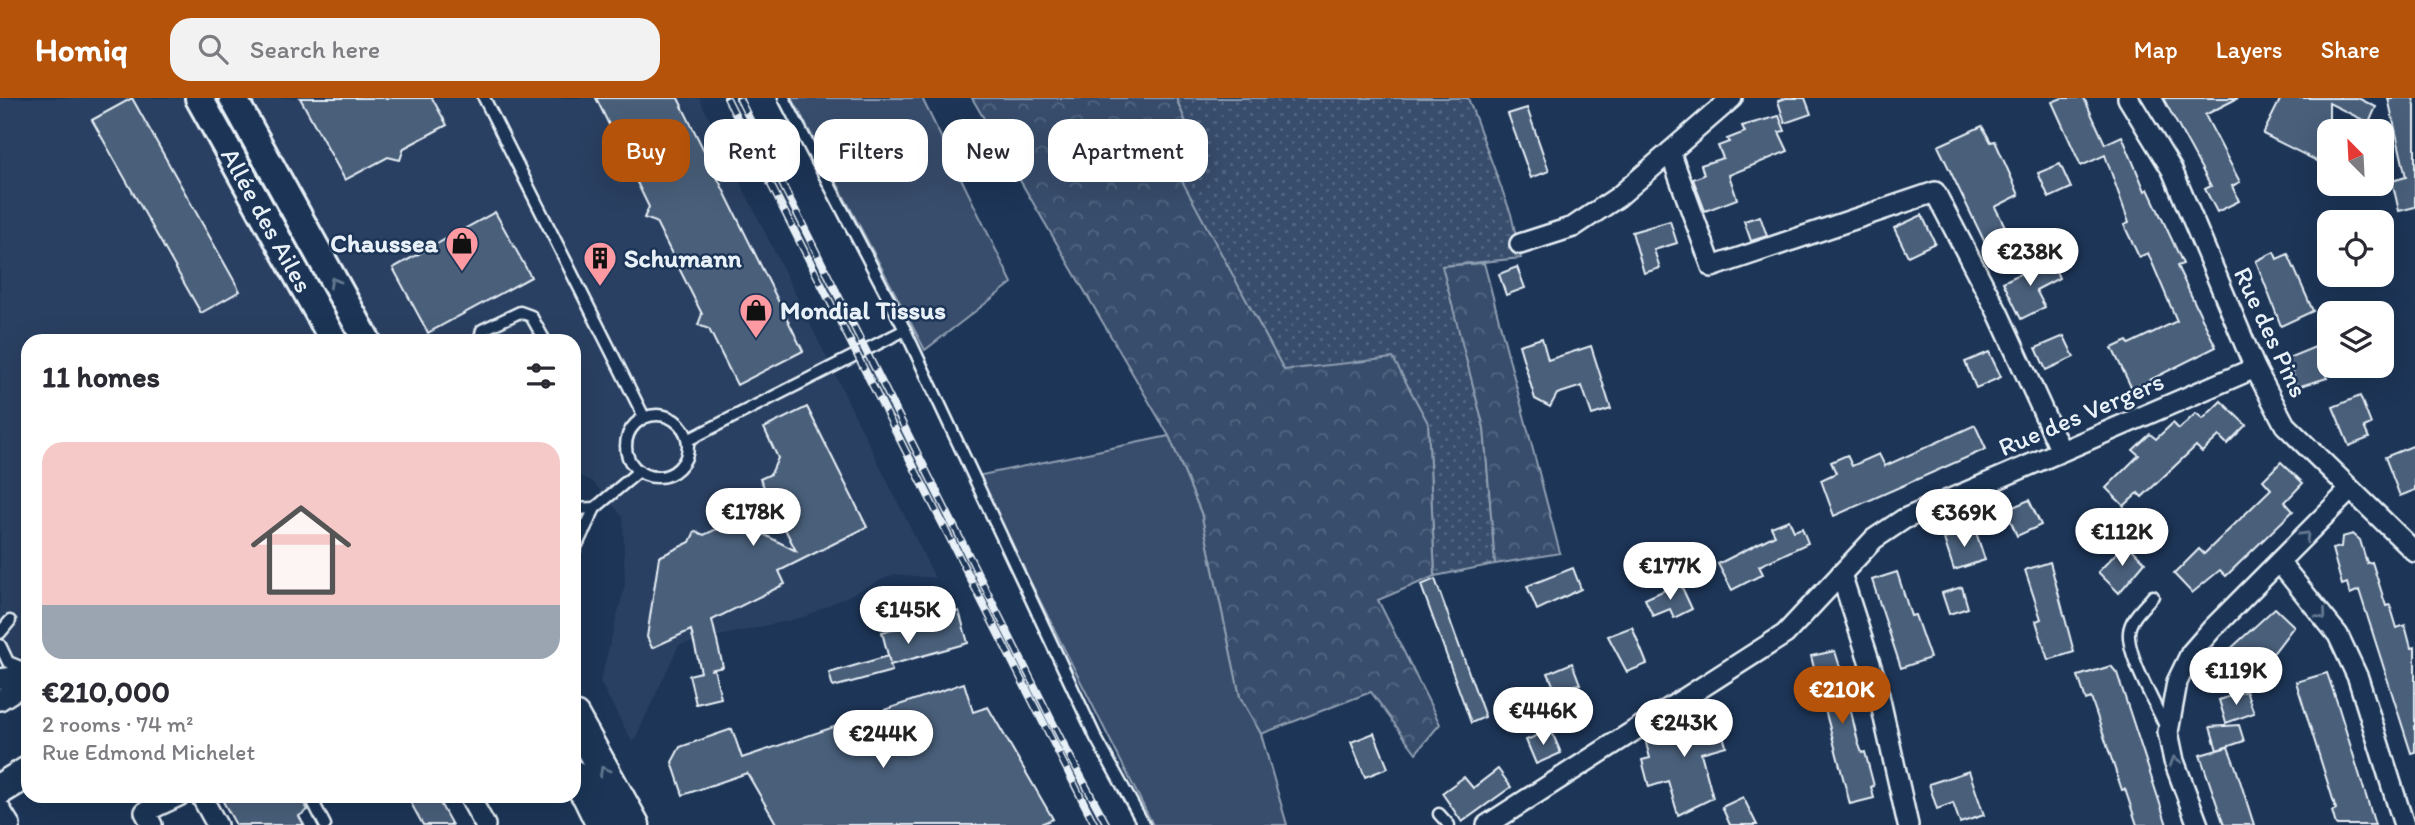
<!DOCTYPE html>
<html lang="en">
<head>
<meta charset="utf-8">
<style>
	body { margin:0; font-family:Itim,sans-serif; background:#f2f2f3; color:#2b2b33; height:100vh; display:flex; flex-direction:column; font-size:26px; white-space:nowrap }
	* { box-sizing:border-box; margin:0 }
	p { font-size:23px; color:#7c7c81 }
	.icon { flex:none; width:38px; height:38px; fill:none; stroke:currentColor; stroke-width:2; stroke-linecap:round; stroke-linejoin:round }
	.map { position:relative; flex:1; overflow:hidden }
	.drawer { position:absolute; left:21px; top:236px; width:560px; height:469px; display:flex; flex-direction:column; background:#fff; border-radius:21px; box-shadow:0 7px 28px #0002 }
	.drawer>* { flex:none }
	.guide { position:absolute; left:602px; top:21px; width:665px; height:63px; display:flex; gap:14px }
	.needle { width:46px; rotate:336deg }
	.tools { position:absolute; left:2317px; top:21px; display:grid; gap:14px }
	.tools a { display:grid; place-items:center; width:77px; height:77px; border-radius:14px; background:#fff; box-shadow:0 7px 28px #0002; font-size:35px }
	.price { position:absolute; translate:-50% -60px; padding:0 16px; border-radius:24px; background:#fff; color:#222; font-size:23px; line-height:46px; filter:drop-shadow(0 2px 4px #0008) }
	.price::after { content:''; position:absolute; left:50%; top:42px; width:21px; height:16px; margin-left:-10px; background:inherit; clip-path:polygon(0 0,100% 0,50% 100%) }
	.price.on { background:#b45309; color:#fff }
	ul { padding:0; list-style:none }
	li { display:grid; align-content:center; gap:14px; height:371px; padding:0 21px }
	li span { display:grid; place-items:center; height:217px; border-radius:21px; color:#555 }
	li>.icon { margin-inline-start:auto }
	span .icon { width:126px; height:126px; fill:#fffc; stroke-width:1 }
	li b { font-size:30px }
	h2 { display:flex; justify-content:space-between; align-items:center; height:84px; padding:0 21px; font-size:30px }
	.pill { padding:0 24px; border-radius:21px; background:#fff; box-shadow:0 7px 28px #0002; font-size:24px; line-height:63px }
	.pill.on { background:#b45309; color:#fff }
	header { display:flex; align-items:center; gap:42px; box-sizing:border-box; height:98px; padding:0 35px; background:#b45309; color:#fff }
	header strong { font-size:33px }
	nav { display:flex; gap:38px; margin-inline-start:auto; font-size:24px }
	.search { width:490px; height:63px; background:#f2f2f3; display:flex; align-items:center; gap:18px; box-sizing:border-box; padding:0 24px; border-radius:21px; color:#7c7c81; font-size:26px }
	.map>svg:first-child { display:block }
</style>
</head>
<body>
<header>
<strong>Homiq</strong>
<div class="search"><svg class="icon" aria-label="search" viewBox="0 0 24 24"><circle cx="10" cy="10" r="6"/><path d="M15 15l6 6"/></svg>Search here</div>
<nav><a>Map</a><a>Layers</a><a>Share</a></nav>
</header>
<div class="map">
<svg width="2415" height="727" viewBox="0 0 2415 727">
	<defs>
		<pattern id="grass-dots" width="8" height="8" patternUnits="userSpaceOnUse" patternTransform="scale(1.75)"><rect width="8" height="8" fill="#374d6c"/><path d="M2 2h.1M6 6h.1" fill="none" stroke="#546782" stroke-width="1.8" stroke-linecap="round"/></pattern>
		<pattern id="forest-crowns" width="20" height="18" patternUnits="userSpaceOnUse" patternTransform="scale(1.75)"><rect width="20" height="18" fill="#374d6c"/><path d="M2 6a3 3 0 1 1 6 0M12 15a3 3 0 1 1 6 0" fill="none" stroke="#546782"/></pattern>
	</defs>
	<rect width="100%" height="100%" fill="#1d3557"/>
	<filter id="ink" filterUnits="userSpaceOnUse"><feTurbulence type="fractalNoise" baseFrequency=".0143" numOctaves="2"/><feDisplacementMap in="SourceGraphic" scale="14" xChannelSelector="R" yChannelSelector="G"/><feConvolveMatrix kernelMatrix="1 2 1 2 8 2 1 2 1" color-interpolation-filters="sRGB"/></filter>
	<g filter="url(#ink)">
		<path fill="#2a4162" d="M0 0H699L935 480 894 476 804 519 679 547 633 645 600 584 625 487 623 419 593 384 574 375V243H28V557L0 561Z"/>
		<path fill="url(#grass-dots)" stroke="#909fb2" stroke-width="2" d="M1176 0H1468L1511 116 1521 160 1443 168 1484 330 1495 466 1435 478 1428 325 1284 272 1173 68 1198 54Z"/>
		<g fill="url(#forest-crowns)" stroke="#909fb2" stroke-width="2">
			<path d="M972 0H1176L1198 54 1174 68 1284 272 1393 260 1428 325 1435 478 1378 502 1440 626 1416 655 1371 594 1261 636 1240 599 1201 415 1169 338Z"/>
			<path d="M1484 165 1560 455 1495 466 1484 330 1442 168Z"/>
		</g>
		<g fill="#374d6c" stroke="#909fb2" stroke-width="2">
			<path d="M792 0H922L1012 185 925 252Z"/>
			<path d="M1169 338 1201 415 1240 599 1261 636 1287 727H1153L977 378Z"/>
		</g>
		<g fill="#495e7a" stroke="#e8f1f8" stroke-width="2">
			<path d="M132 0 240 193 201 215 92 22Z"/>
			<path d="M300 0H432L447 27 404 50 400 62 388 59 345 82Z"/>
			<path d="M596 0H678L803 253 737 287 709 231 698 227 702 216 656 124 644 120 649 109Z"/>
			<path d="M1786 0H1805L1811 16 1785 25 1778 3Z"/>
			<path d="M2062 0H2084L2105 46 2122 38 2145 93 2148 91 2173 144 2183 166 2177 168 2216 249 2132 291 2112 250 2127 243 2129 246 2177 223 2148 155 2139 159 2124 127 2129 125 2105 57 2081 68 2052 4Z"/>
			<path d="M2163 0H2238L2205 17 2240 84 2232 88 2239 103 2217 114 2205 91 2211 88Z"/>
			<path d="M2281 0H2358L2376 9 2369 25 2329 5V69L2263 36Z"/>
			<path d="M2388 0H2413L2415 7V109L2399 113 2392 83 2406 79Z"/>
			<path d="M1527 10 1549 73 1531 80 1508 16Z"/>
			<path d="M1779 18 1785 33 1779 34 1788 53 1729 77 1737 101 1705 113 1693 81 1704 77 1701 67 1723 60 1718 48 1729 44 1727 41 1745 34 1742 28Z"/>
			<path d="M1982 28 1991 44 1995 43 2019 97 1995 109 2010 138 1987 149 1938 48Z"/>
			<path d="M2060 66 2071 90 2049 100 2038 75Z"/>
			<path d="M495 114 531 179 428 235 393 170Z"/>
			<path d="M1922 117 1935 145 1908 158 1894 130Z"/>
			<path d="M1760 118 1767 138 1751 143 1744 123Z"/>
			<path d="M1670 123 1677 145 1654 152 1660 170 1644 175 1632 134Z"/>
			<path d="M2274 154 2277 161 2288 156 2313 213 2281 228 2256 163Z"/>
			<path d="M2051 161 2059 180 2036 192 2045 209 2021 221 2003 184Z"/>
			<path d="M1517 169 1525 190 1506 197 1499 176Z"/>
			<path d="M2064 238 2074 259 2046 272 2036 250Z"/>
			<path d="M1542 240 1548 262 1591 248 1611 311 1592 317 1582 288 1557 296 1550 309 1535 301 1519 247Z"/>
			<path d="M2315 249 2327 280 2297 289 2288 260Z"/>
			<path d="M1989 254 2001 279 1976 290 1965 264Z"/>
			<path d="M2360 298 2371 326 2364 329 2369 340 2349 348 2333 309Z"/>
			<path d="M2221 303 2246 327 2227 346 2219 338 2202 354 2196 348 2142 399 2138 395 2124 408 2106 390 2139 357 2133 352 2150 336 2156 341 2173 325 2179 331 2196 315 2203 321Z"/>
			<path d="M807 309 867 429 779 473 785 486 712 522 723 569 710 572 714 571 721 600 696 606 689 577 701 574 691 532 652 550 647 539 659 459 690 444 695 433 704 437 736 422 796 453 760 381 771 376 778 360 764 330Z"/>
			<path d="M1975 327 1986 351 1834 418 1821 382 1836 375 1831 364 1847 357 1852 368 1879 356 1885 368Z"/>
			<path d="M2415 347V392L2400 398 2385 359Z"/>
			<path d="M2281 364 2303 385 2285 404 2293 413 2226 478 2220 472 2192 495 2174 476 2199 451 2204 456 2271 391 2263 382Z"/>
			<path d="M2029 402 2041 427 2017 438 2006 412Z"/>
			<path d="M1789 422 1794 433 1802 430 1808 445 1759 468 1763 476 1732 492 1718 466 1775 437 1771 429Z"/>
			<path d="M1975 431 1985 462 1954 472 1944 441Z"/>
			<path d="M2353 436 2360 442 2367 465 2372 464 2386 508 2390 507 2397 530 2405 527 2411 550 2415 549V654L2411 655 2359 492 2350 496 2347 485 2342 487 2332 451 2341 449 2342 439Z"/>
			<path d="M2126 445 2145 464 2119 495 2098 474Z"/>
			<path d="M2050 464 2074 554 2048 562 2036 523 2041 521 2025 472Z"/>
			<path d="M1573 470 1581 491 1537 512 1527 488Z"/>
			<path d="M1897 474 1911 518 1915 517 1930 560 1901 570 1872 482Z"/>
			<path d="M1435 481 1485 619 1471 625 1421 487Z"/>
			<path d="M1680 485 1692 511 1674 520 1670 511 1653 518 1645 501Z"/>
			<path d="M1962 489 1968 510 1949 516 1942 495Z"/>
			<path d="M2275 510 2294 528 2275 553 2268 560 2265 557 2236 586 2215 565Z"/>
			<path d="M959 513 968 545 890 567 892 573 833 589 829 575 888 558 890 565 882 534Z"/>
			<path d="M1632 529 1647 566 1627 574 1608 538Z"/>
			<path d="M1835 553 1852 608 1850 609 1858 644 1862 655 1865 654 1874 688 1871 689 1874 700 1850 706 1823 604 1815 606 1809 584 1817 582 1811 558Z"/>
			<path d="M1572 565 1580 586 1575 587 1583 605 1564 613 1548 575Z"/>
			<path d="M2111 568 2117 575 2167 727H2137L2125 691 2122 692 2091 600 2086 602 2078 578Z"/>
			<path d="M2327 575 2337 604 2375 727H2336L2332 713 2336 711 2296 584Z"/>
			<path d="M964 585 973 614 988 609 1053 721 1038 727H777L747 675 683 697 672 664 680 649 732 631 742 660Z"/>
			<path d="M2246 593 2254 615 2226 625 2219 602Z"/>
			<path d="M1716 613 1726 648 1701 655 1713 700 1678 717 1668 683 1649 689 1642 662 1650 660 1646 645 1658 637 1657 633 1662 629Z"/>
			<path d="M2239 627 2244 643 2217 652 2210 629Z"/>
			<path d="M1551 632 1561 655 1536 666 1526 642Z"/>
			<path d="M1374 635 1388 670 1365 679 1351 644Z"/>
			<path d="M2228 649 2236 670 2254 727H2224L2200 657Z"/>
			<path d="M1498 671 1511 689 1462 724 1442 695 1464 679 1473 690Z"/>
			<path d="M1969 673 1984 717 1960 725 1953 705 1937 711 1929 686Z"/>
			<path d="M220 698H299L308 712 299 718 304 727H236Z"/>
			<path d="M407 698H436L452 727H423Z"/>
			<path d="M1743 699 1757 727H1730L1722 709Z"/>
		</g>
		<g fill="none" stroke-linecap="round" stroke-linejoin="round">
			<defs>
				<g id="lane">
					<path d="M484 0 644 319"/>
					<path d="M784 0 905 232 1096 640 1144 727"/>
					<path d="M479 243 482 232 520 214 531 218 545 243"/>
					<circle cx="657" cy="348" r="31"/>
					<path d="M688 342 905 232"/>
					<path d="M574 411 595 410"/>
					<path d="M574 453 595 410 639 373"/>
					<path d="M2153 498C2145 508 2130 520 2129 534 2127 558 2156 607 2166 630"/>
					<path d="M0 535 10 523"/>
					<path d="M0 547 8 564 28 572"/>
					<path d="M310 698 325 727"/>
					<path d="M1439 716 1449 727"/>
				</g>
				<g id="street">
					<path d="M2128 0 2172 72 2255 270 2285 327 2415 454"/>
					<path d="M1670 54 1712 169 1935 94 1998 215 2061 353"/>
					<path d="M1520 146 1573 129 1618 99 1732 0"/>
					<path d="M2279 464 2338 537 2358 580 2404 727"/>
					<path d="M1841 476 1876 584 1908 727"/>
					<path d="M0 581 28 577"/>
					<path d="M0 602 28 584"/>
					<path d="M201 698 217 727"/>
					<path d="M469 698 485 727"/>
					<path d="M0 711 10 727"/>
					<path d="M152 727 145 714 179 698"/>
					<path d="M1487 727 1785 536 1874 441 1904 421 2255 270"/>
					<path d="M2198 727 2174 663 2168 634 2177 584 2191 555 2212 531 2349 393"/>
				</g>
				<g id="secondary">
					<path d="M199 0 334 243"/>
					<path d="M233 0 367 243"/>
				</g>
				<g id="primary">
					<path d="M574 619 634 727"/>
					<path d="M574 678 588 698 602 727"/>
					<path d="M0 691 28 674"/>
				</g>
			</defs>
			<use href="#lane" stroke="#e8f1f8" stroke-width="15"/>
			<use href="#street" stroke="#e8f1f8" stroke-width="24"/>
			<use href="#secondary" stroke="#e8f1f8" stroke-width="32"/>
			<use href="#primary" stroke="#e8f1f8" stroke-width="35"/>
			<use href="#lane" stroke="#1d3557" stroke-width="10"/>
			<use href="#street" stroke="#1d3557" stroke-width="19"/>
			<use href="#secondary" stroke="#1d3557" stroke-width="26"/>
			<use href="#primary" stroke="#1d3557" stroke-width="30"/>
			<defs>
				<g id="rail">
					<path d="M727 0 1095 727"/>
					<path d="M739 0 1065 649 1107 727"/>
				</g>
			</defs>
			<use href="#rail" stroke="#e8f1f8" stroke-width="8"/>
			<use href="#rail" stroke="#1d3557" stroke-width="5" stroke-dasharray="16" stroke-linecap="butt"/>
		</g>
		<defs><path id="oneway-chevron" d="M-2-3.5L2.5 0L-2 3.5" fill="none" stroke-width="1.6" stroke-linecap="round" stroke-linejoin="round" transform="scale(1.75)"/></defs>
		<g stroke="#64778f">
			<use href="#oneway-chevron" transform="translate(334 184) rotate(-119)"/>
			<use href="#oneway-chevron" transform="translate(2305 438) rotate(-45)"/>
			<use href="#oneway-chevron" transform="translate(2322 517) rotate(51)"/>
			<use href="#oneway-chevron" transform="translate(2175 663) rotate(-106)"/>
			<use href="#oneway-chevron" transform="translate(604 673) rotate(-119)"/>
		</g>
	</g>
	<defs>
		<symbol id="shop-pin" viewBox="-11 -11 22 30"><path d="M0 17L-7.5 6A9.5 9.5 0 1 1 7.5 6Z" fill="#ff9aa2" stroke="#1d3557"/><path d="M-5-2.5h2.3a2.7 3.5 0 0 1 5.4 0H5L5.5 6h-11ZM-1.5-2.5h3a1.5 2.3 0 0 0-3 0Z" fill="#111"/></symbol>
		<symbol id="building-pin" viewBox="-11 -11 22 30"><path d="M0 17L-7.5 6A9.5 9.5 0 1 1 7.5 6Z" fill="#ff9aa2" stroke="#1d3557"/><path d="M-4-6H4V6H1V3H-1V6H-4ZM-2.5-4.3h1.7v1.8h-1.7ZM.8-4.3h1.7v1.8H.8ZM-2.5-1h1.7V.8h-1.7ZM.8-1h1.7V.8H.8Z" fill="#111"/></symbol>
	</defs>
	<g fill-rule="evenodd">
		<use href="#shop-pin" x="443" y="126" width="38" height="52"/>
		<use href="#building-pin" x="581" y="141" width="38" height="52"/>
		<use href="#shop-pin" x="737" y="193" width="38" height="52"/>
	</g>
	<g text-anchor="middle" stroke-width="5" stroke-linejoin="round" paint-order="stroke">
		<g font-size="26" fill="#e8f1f8" stroke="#1d3557">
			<text transform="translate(267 122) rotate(61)" y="9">Allée des Ailes</text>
			<text transform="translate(2271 234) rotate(65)" y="9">Rue des Pins</text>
			<text transform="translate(2081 316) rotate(-23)" y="9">Rue des Vergers</text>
		</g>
		<g font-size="26" font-weight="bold" fill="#e8f1f8" stroke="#1d3557" text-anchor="start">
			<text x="438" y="154" text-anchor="end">Chaussea</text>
			<text x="624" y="169">Schumann</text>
			<text x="780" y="221">Mondial Tissus</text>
		</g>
	</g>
</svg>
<div class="tools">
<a><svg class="needle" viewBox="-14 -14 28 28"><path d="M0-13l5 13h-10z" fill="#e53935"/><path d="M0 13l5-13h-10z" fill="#7c7c81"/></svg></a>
<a><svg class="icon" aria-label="locate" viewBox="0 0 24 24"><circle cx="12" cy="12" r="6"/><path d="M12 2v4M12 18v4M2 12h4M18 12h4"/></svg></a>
<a><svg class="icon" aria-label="layers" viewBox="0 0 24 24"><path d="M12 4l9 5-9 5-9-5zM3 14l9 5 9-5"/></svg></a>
</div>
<b class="price" style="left:2030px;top:190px">€238K</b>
<b class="price" style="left:753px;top:450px">€178K</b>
<b class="price" style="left:1964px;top:451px">€369K</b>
<b class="price" style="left:2122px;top:470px">€112K</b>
<b class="price" style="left:1670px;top:504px">€177K</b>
<b class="price" style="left:908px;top:548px">€145K</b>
<b class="price" style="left:2236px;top:609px">€119K</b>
<b class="price on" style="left:1842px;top:628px">€210K</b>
<b class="price" style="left:1543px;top:649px">€446K</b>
<b class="price" style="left:1684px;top:661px">€243K</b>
<b class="price" style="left:883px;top:672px">€244K</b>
<div class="guide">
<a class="pill on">Buy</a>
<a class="pill">Rent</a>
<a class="pill">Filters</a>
<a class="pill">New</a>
<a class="pill">Apartment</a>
</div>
<section class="drawer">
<h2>11 homes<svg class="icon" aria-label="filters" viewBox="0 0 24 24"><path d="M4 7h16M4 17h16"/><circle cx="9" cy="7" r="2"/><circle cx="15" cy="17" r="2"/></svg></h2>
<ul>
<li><span style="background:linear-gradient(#f6c9c9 75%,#9aa5b1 0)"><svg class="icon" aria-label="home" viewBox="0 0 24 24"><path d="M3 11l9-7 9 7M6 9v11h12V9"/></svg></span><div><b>€210,000</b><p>2 rooms · 74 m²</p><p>Rue Edmond Michelet</p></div></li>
</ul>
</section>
</div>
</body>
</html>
